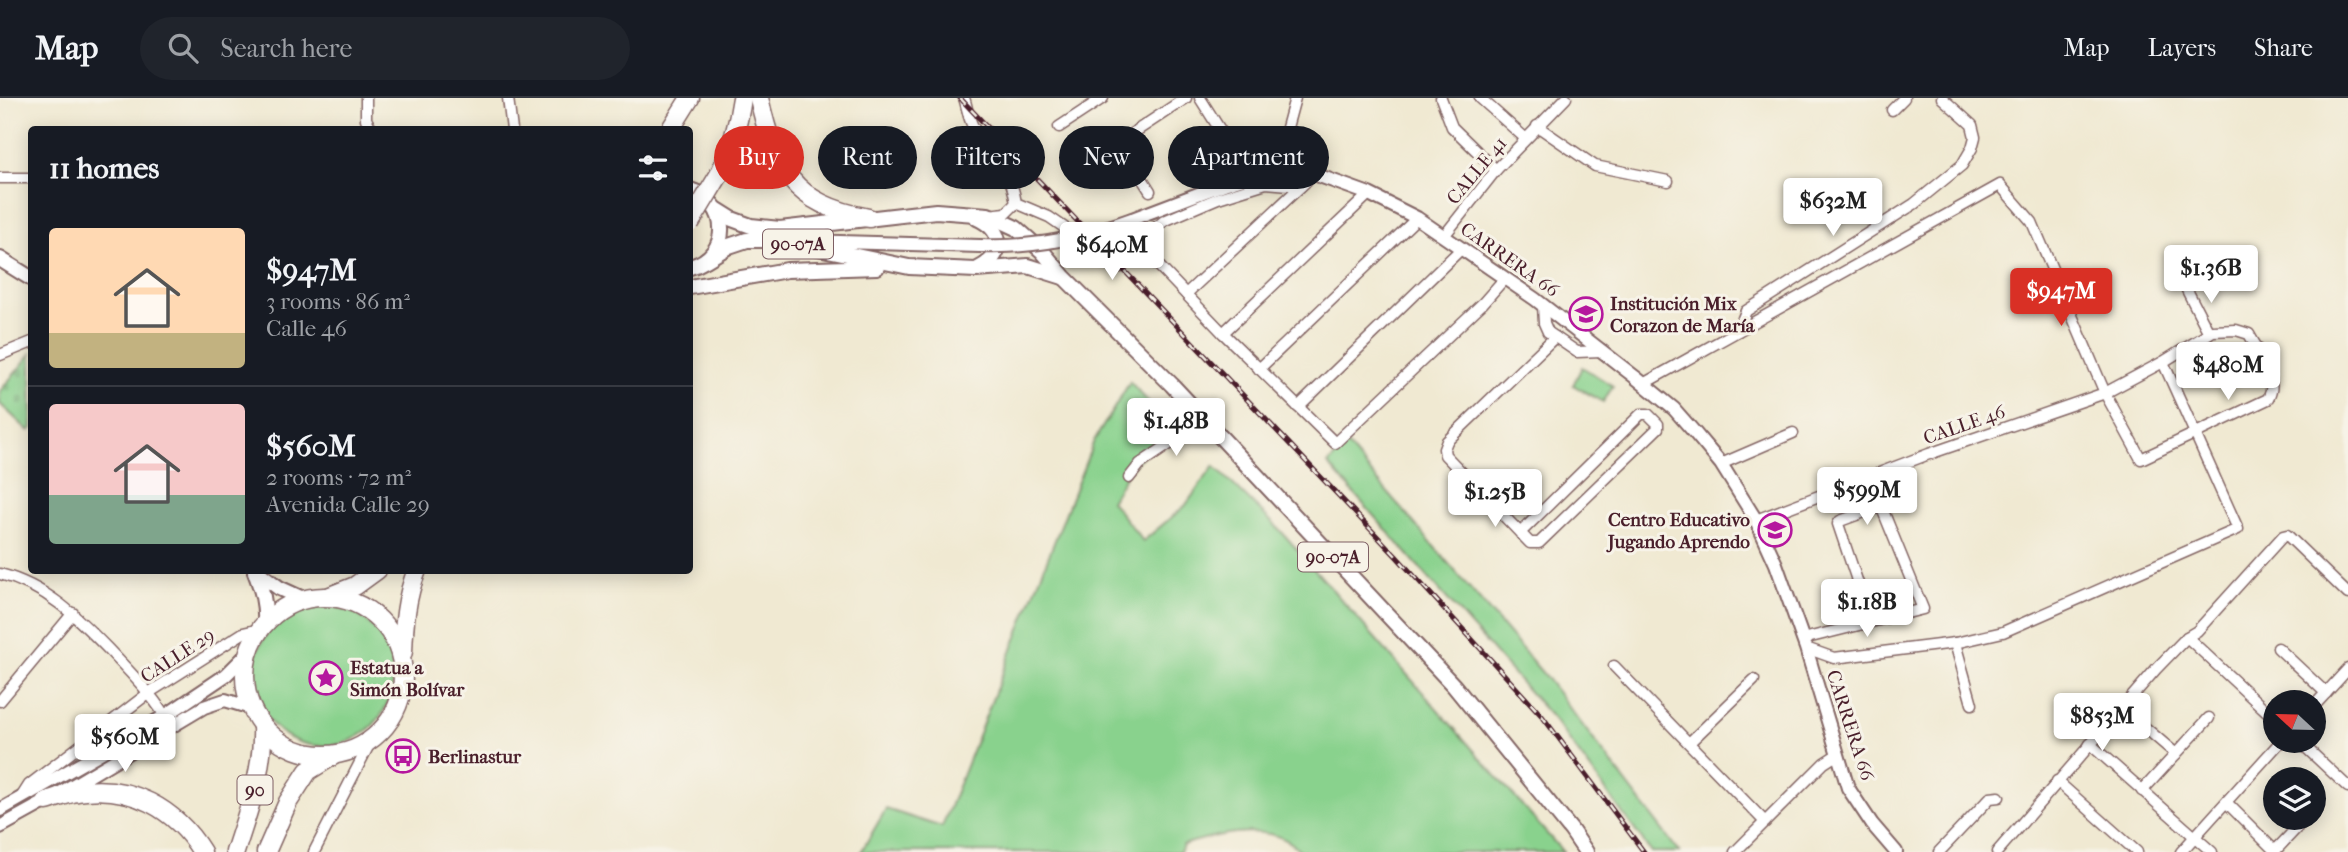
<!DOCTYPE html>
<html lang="en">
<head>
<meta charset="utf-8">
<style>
	body { margin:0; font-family:"IM FELL French Canon",serif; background:#20242c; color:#f1f3f6; height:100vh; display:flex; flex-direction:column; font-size:26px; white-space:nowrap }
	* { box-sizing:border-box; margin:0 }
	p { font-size:23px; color:#9ea1a6 }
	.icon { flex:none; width:38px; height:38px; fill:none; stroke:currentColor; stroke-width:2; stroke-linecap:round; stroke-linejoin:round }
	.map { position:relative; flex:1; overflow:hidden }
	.sheet { position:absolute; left:28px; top:28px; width:665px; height:448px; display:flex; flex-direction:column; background:#171b24; border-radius:7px; box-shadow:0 4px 18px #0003 }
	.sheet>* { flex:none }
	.hud { position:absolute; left:714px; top:28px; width:665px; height:63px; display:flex; gap:14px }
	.needle { width:46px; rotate:292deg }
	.fabs { position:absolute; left:2263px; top:592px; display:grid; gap:14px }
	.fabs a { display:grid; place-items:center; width:63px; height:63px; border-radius:50%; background:#171b24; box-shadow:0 4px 18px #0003; font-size:35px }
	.price { position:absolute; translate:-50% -60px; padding:0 16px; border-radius:7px; background:#fff; color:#222; font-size:23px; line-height:46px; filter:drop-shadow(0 2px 4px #0008) }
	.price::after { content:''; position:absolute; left:50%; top:42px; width:21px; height:16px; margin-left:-10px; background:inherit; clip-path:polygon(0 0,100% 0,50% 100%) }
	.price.active { background:#d93025; color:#fff }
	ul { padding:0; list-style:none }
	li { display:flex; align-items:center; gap:21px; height:175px; padding:0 21px }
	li+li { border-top:2px solid #363941 }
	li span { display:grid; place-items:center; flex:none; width:196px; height:140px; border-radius:7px; color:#555 }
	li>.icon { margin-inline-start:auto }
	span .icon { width:84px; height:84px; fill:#fffc; stroke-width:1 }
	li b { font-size:30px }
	h2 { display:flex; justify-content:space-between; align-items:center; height:84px; padding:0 21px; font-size:30px }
	.chip { padding:0 24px; border-radius:32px; background:#171b24; box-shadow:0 4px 18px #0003; font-size:24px; line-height:63px }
	.chip.active { background:#d93025; color:#fff }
	header { display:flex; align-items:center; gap:42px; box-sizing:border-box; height:98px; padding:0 35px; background:#171b24; border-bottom:2px solid #363941 }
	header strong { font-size:33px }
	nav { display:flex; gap:38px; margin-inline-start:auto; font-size:24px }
	.search { width:490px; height:63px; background:#20242c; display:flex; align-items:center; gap:18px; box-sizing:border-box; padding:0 24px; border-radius:38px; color:#9ea1a6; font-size:26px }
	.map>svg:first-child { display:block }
</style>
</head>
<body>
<header>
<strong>Map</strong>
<div class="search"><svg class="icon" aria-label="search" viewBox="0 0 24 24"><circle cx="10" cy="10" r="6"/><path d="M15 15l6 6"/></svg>Search here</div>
<nav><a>Map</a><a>Layers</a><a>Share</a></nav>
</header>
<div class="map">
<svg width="2348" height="754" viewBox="0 0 2348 754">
	<defs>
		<pattern id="cemetery-stones" width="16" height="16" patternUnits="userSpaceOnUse" patternTransform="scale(1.75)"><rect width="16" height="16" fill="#89d28d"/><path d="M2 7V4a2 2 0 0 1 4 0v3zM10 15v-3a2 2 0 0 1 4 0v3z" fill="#78b47a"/></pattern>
	</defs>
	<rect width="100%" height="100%" fill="#f7f3e8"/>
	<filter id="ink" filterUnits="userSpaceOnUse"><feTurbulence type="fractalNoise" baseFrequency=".0143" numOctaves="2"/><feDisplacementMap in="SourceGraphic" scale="14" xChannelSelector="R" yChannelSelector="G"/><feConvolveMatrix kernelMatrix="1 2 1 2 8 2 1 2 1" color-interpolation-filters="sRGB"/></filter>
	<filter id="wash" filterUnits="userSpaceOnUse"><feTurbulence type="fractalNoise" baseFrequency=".00686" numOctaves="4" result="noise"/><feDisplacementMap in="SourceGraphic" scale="28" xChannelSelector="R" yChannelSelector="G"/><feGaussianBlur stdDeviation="1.57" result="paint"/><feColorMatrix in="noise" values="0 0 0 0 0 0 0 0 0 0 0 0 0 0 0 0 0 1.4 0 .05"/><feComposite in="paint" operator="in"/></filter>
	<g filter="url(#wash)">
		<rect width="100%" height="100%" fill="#f0e9d2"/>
		<g fill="#89d28d" stroke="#6a785c" stroke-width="2">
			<path d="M1582 269 1613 288 1603 304 1573 287Z"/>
			<path d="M1130 284 1167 324 1156 344 1128 373 1111 403 1143 443 1185 408 1214 368 1280 432 1563 754H1301C1274 722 1217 736 1183 747L1180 754H861L886 711 942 729 1094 343Z"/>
			<path d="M1347 347 1545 578 1679 754H1651L1554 622 1328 366Z"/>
			<circle cx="323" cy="578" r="70"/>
		</g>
		<path fill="url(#cemetery-stones)" stroke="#6a785c" stroke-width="2" d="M31 256 32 330 29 333 0 306V293Z"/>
	</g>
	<g filter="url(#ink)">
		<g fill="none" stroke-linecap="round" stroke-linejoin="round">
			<defs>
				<g id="street">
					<path d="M366 0V21L372 32"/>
					<path d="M508 0 512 32"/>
					<path d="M964 0C968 11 968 22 975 32 995 62 1009 64 1016 105L1049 119 1081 141 1110 168 1121 169 1137 145 1164 123 1218 100 1266 85 1301 88"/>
					<path d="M1200 0 1249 78"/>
					<path d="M1441 0 1452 29 1496 72"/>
					<path d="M1480 0 1525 40"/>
					<path d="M1892 12 1904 0"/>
					<path d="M1537 28 1595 68 1668 83"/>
					<path d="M1059 29 1103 0"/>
					<path d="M1275 74 1295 0"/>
					<path d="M0 80H32"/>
					<path d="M1150 93 1121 47V43L1186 0"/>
					<path d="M988 117 1006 115 1016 105"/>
					<path d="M1444 138 1496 72 1566 0"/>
					<path d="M1137 145 1223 235 1335 345 1483 205 1505 180"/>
					<path d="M2187 192 2209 235"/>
					<path d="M1186 196 1314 76"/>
					<path d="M1543 207 1544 225 1548 234 1577 254 1601 253"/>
					<path d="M1738 233 1746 213 1914 106 1962 67 1972 50 1975 39 1972 27 1942 0"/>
					<path d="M1223 235 1369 96"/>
					<path d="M0 257 32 244"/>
					<path d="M1259 271 1417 120"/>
					<path d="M1643 286 2000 87 2032 124 2105 295 2141 361 2268 301C2280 280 2259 255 2249 236L2236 232 2213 233 2163 264 2105 295 1929 356 1756 422"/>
					<path d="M1298 309 1461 151"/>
					<path d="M1721 366 1793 335"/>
					<path d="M1129 380 1140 366 1205 322"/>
					<path d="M1520 435 1641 316H1648L1658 326V330L1539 445H1530L1445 357 1444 351 1447 343 1555 239"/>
					<path d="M0 476C47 488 77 519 109 552 130 574 149 593 165 618"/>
					<path d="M2187 539 2275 621"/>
					<path d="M1803 541 1923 511 1881 408 1840 423 1838 426 1871 524"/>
					<path d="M1955 545 1972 606"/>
					<path d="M1806 550 1834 560 1955 545 2003 534 2238 431 2163 264"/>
					<path d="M2278 550 2326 595"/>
					<path d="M1614 568 1765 724"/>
					<path d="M0 603 73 515"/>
					<path d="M2314 608 2348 571"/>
					<path d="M2121 609 2176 656"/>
					<path d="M2298 642 2348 689"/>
					<path d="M1689 645 1754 582"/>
					<path d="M2090 646 2212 754"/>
					<path d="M2057 683 2137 754"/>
					<path d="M2142 693 2209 620"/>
					<path d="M22 698 29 687 150 594 243 535 260 531"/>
					<path d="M2227 705 2275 753"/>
					<path d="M314 754 372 641"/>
					<path d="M1735 754 1824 665 1838 656"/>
					<path d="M1939 754 1990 700 1999 699"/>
					<path d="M1997 754 2156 571 2187 539 2197 533 2283 438 2287 437 2348 496"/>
					<path d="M2181 754 2282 642"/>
					<path d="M2274 754 2307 719"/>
				</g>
				<g id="secondary">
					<path d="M1132 121 1227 85 1249 78 1275 74 1314 76 1369 96 1417 120 1535 201 1635 279 1674 311 1695 335 1721 366 1756 422 1776 466 1806 550 1848 690 1872 726 1896 754"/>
					<path d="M805 143 980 148"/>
					<path d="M0 712 165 618 226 577 249 554"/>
					<path d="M0 729 47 703 204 609 225 602 251 610"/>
				</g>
				<g id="primary">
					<path d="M690 92C731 104 732 158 690 169"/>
					<path d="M716 111 732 121 751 128 780 131 936 113 988 117 1016 130 1042 153 1064 179 1172 287 1454 588 1571 732 1586 754"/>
					<path d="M977 120C1005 133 1005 157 978 171"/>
					<path d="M0 161 32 181"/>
					<path d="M706 162 729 148 747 142H780L909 169 976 172 1028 168 1063 179"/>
					<path d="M690 189 787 172 877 169"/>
					<path d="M255 472 279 490 303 501"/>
					<path d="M255 474C262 492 266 505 265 525"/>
				</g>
				<g id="highway">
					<path d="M759 0C775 71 792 106 869 120"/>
					<path d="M670 32 690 0"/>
					<path d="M719 77C732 51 738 28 742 0"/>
					<path d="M330 498 355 488 377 472"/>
					<circle cx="324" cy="578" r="79"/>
					<path d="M403 554C404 526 406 499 417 472"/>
					<path d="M47 703C57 700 68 695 78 694 130 685 176 711 202 754"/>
					<path d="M235 754C248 713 264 672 262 628"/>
					<path d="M266 754 288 704 308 673 334 657"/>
				</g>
			</defs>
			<use href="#street" stroke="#846665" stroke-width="13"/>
			<use href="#secondary" stroke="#846665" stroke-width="16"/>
			<use href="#primary" stroke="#846665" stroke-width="18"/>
			<use href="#highway" stroke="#846665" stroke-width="21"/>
			<use href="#street" stroke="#fff" stroke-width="10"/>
			<use href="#secondary" stroke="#fff" stroke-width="12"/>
			<use href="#primary" stroke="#fff" stroke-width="14"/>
			<use href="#highway" stroke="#fff" stroke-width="18"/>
			<defs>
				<path id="rail" d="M960 0 1396 458 1542 618 1644 754"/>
			</defs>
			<use href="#rail" stroke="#4a1f2b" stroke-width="5"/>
			<use href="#rail" stroke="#f7f3e8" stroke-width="2.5" stroke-dasharray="8" stroke-linecap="butt"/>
			<defs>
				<path id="secondary-bridge" d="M980 148C1036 150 1080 140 1132 121"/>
				<path id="highway-bridge" d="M690 125 719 77"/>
			</defs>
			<use href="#secondary-bridge" stroke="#846665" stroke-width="16" stroke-linecap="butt"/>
			<use href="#highway-bridge" stroke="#846665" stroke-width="21" stroke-linecap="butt"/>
			<use href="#secondary-bridge" stroke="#fff" stroke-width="12"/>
			<use href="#highway-bridge" stroke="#fff" stroke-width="18"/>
		</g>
	</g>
	<defs>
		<symbol id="school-ring" viewBox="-11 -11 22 22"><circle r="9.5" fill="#f7f3e8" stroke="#b5179e" stroke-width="1.5"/><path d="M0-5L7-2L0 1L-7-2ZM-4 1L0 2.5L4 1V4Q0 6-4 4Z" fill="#b5179e"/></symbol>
		<symbol id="sight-ring" viewBox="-11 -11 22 22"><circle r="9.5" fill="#f7f3e8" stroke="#b5179e" stroke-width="1.5"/><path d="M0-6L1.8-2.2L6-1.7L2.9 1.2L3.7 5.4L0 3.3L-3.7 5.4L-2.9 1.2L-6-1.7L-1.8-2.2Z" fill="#b5179e"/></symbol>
		<symbol id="bus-ring" viewBox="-11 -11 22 22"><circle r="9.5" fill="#f7f3e8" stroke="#b5179e" stroke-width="1.5"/><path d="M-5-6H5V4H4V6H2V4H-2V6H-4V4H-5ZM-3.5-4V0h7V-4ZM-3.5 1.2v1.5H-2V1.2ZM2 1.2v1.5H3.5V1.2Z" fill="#b5179e"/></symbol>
	</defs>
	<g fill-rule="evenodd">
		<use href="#school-ring" x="1567" y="197" width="38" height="38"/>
		<use href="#school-ring" x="1756" y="413" width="38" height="38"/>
		<use href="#sight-ring" x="307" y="561" width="38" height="38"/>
		<use href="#bus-ring" x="384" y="639" width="38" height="38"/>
	</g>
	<g text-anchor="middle" stroke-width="6" stroke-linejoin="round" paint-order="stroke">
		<g fill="#f7f3e8" stroke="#7e5f64" stroke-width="2">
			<rect x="763" y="131.5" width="70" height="29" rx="5"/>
			<rect x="1298" y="444.5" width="70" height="29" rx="5"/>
			<rect x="237.5" y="677.5" width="35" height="29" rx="5"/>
		</g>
		<g font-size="18" font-weight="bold" fill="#4a1f2b">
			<text x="798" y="152">90-07A</text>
			<text x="1333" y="465">90-07A</text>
			<text x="255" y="698">90</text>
		</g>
		<g font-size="19" fill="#4a1f2b" stroke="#f7f3e8">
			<text transform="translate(1476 72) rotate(-50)" y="7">CALLE 41</text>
			<text transform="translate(1510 161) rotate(35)" y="7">CARRERA 66</text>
			<text transform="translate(1964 326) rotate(-19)" y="7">CALLE 46</text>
			<text transform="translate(177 557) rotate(-33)" y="7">CALLE 29</text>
			<text transform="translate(1851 627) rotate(72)" y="7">CARRERA 66</text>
		</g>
		<g font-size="19" font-weight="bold" fill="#4a1f2b" stroke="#f7f3e8" text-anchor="start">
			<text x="1610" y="212">Institución Mix<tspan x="1610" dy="22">Corazon de María</tspan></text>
			<text x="1750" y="428" text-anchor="end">Centro Educativo<tspan x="1750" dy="22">Jugando Aprendo</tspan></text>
			<text x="350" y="576">Estatua a<tspan x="350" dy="22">Simón Bolívar</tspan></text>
			<text x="428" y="665">Berlinastur</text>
		</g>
	</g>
</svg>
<div class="fabs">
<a><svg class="needle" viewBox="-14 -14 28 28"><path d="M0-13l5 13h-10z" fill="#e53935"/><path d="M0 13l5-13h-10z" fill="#9ea1a6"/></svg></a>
<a><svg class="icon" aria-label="layers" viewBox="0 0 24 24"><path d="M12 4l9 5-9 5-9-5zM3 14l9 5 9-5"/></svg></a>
</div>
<b class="price" style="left:1833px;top:140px">$632M</b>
<b class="price" style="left:1112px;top:184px">$640M</b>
<b class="price" style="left:2211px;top:207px">$1.36B</b>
<b class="price active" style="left:2061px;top:230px">$947M</b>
<b class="price" style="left:2228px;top:304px">$480M</b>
<b class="price" style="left:1176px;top:360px">$1.48B</b>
<b class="price" style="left:1867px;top:429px">$599M</b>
<b class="price" style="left:1495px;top:431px">$1.25B</b>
<b class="price" style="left:1867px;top:541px">$1.18B</b>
<b class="price" style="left:2102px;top:655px">$853M</b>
<b class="price" style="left:125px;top:676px">$560M</b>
<div class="hud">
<a class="chip active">Buy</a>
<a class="chip">Rent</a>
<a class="chip">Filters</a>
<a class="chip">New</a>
<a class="chip">Apartment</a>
</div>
<section class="sheet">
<h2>11 homes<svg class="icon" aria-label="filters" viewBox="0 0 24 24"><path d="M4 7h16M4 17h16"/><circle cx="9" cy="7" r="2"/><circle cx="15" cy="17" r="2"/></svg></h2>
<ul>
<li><span style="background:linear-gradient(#ffd9b3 75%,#c2b280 0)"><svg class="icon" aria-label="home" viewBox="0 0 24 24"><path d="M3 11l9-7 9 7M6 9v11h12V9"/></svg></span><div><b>$947M</b><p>3 rooms · 86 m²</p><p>Calle 46</p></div></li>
<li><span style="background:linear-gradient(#f6c9c9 65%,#7fa58c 0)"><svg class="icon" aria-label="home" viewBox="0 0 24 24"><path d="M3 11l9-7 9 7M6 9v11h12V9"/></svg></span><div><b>$560M</b><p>2 rooms · 72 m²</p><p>Avenida Calle 29</p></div></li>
</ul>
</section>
</div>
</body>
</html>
